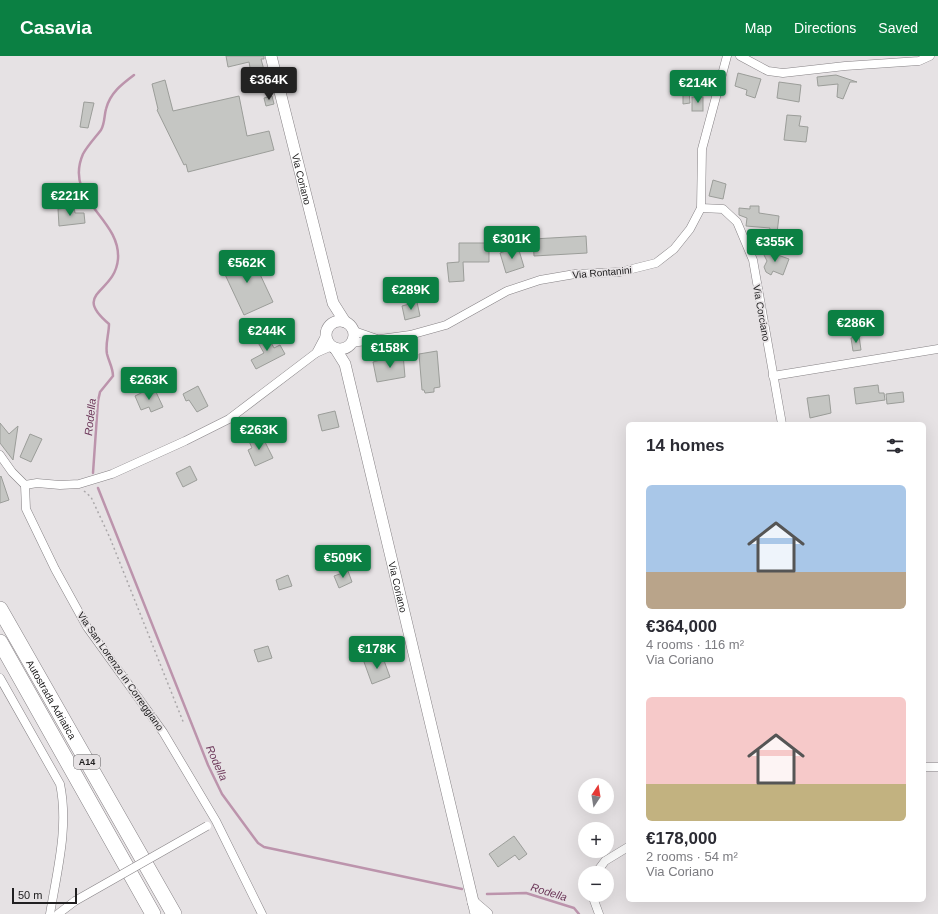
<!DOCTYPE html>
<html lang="en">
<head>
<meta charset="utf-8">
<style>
	body { margin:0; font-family:Helvetica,sans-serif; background:#f2f2f3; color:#2b2b33; height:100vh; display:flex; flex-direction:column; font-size:15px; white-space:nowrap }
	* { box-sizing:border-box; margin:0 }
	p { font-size:13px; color:#7c7c81 }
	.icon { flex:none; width:22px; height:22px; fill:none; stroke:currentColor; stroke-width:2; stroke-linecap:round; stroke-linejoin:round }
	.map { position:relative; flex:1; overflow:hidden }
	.details { position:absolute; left:626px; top:366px; width:300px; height:480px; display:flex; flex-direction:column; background:#fff; border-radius:6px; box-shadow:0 4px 16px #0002 }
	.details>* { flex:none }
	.needle { width:26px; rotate:12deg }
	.fabs { position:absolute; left:578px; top:722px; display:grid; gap:8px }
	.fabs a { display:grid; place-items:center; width:36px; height:36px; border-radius:50%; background:#fff; box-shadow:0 4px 16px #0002; font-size:20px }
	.scale { position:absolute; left:12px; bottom:10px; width:65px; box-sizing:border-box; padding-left:4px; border:2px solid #212021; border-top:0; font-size:11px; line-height:14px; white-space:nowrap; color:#212021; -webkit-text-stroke:3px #e6e2e4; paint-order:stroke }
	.price { position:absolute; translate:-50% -34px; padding:0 9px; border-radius:4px; background:#0b8043; color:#fff; font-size:13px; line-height:26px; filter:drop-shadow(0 1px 2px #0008) }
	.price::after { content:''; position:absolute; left:50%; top:24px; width:12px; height:9px; margin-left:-6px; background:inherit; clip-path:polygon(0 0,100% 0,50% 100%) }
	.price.active { background:#222; color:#fff }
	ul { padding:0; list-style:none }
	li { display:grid; align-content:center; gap:8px; height:212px; padding:0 20px }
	li span { display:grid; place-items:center; height:124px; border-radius:6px; color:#555 }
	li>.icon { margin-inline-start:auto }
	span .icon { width:72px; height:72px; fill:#fffc; stroke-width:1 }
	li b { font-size:17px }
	h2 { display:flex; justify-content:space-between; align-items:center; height:48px; padding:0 20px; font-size:17px }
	header { display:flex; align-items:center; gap:24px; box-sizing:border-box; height:56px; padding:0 20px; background:#0b8043; color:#fff }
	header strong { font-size:19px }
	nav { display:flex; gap:22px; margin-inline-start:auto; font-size:14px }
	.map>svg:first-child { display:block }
</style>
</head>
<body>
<header>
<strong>Casavia</strong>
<nav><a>Map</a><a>Directions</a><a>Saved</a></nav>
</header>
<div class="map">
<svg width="938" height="858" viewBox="0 0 938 858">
	<rect width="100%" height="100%" fill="#e6e2e4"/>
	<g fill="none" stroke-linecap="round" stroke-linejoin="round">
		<g stroke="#bc94ac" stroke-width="2.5">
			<path d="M93 417 98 345 100 336 113 320C113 312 109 306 107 298 105 288 109 278 109 268 71 236 115 238 118 203 121 162 63 144 83 98 88 89 95 82 101 74 105 67 104 60 106 53 110 37 122 28 134 19"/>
			<path d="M98 432 208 709 222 738 258 787 264 791 462 833"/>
			<path d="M487 838 526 837 574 852 579 858"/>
		</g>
	</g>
	<g fill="#c5c6c3" stroke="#9b9d99">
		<path d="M226 0H264V3H261L264 14 251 17 249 6 228 11Z"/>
		<path d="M738 17 761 23 755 42 746 39 747 34 735 30Z"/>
		<path d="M836 19 857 26H850L843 43 837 41 838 28 818 30 817 21Z"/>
		<path d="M165 24 173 55 239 40 247 80 269 75 274 94 188 116 186 108 184 109 157 54 158 53 152 28Z"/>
		<path d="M779 26 801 29 799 46 777 42Z"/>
		<path d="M683 35H689L690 47 683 48Z"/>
		<path d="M272 40 274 48 266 50 264 42Z"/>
		<rect x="692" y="41" width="11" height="14"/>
		<path d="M84 46 94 47 88 72 80 71Z"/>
		<path d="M787 59 801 60 799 70 808 71 806 86 784 84Z"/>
		<path d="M713 124 726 128 723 143 709 140Z"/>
		<path d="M750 150H759V157L779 160 777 177 781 179 779 188 766 187 770 172 746 170 747 162 739 159V152L750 153Z"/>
		<path d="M74 151 75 157H84L85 167 59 170 58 153Z"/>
		<path d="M586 180 587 197 534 200 533 183Z"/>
		<path d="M459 187H489V206H463L464 225 449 226 447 207 459 206Z"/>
		<path d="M518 191 524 211 506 217 500 197Z"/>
		<path d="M761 193 789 203 783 219 773 215 771 219 766 216 764 211 767 205Z"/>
		<path d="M250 197 273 246 244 259 221 210Z"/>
		<path d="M417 246 420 260 405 264 402 250Z"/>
		<path d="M266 277 274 292 280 289 285 298 256 313 251 304 264 297 256 283Z"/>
		<path d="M859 280 861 294 853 295 851 282Z"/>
		<path d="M437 295 440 331 434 332V336L425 337 424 334H422L419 298Z"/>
		<path d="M403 298 405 321 377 326 373 306Z"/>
		<path d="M878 329 879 337H884L885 344 856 348 854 332Z"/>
		<path d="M198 330 208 350 197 356 189 344 186 345 183 338Z"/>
		<path d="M145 335 147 340 156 336 163 351 151 356 149 351 141 354 135 340Z"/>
		<path d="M903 336 904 346 887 348 886 338Z"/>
		<path d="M829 339 831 357 810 362 807 342Z"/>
		<path d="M335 355 339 371 322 375 318 359Z"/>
		<path d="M0 367 9 378 18 370 13 404 0 387Z"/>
		<path d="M258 377 262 387 265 386 273 402 255 410 248 394 252 392 248 383Z"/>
		<path d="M30 378 42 383 31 406 20 401Z"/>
		<path d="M190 410 197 424 183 431 176 417Z"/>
		<path d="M1 420 9 444 0 447V421Z"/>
		<path d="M348 515 352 526 339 532 334 520Z"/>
		<path d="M288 519 292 530 279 534 276 524Z"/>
		<path d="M268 590 272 602 258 606 254 594Z"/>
		<path d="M382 599 390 621 372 628 364 606Z"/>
		<path d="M514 780 527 798 519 804 515 799 498 811 489 798Z"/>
	</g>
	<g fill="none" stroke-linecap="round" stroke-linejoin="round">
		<defs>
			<g id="street">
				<path d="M740 0 768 15 783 17 845 10 919 5 930 0"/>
				<path d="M701 152 723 153 737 166 753 204 782 368"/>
				<path d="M354 275 377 283"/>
				<path d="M351 287 410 279 446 269 507 235 540 224 575 218 620 216 656 207 674 193 690 173 701 152 702 93 727 0"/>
				<path d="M316 297 326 278"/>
				<path d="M773 320 938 293"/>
				<path d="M0 399 12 416 25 429"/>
				<path d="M25 429 26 453 55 513 87 571 163 676 216 765 262 858"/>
				<path d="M25 429 37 427 60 429 79 428 112 418 185 385 229 363 316 297 332 290"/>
				<path d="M0 622 60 728C69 771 57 815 50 858"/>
				<path d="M924 711H938"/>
				<path d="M596 817 605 805 628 791"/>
				<path d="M592 839 599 858"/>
				<path d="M58 858 75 845"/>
			</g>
			<g id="secondary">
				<path id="s1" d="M271 0 333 247 345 266"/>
				<circle cx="340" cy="279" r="14"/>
				<path id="s2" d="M335 292 345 308 476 858"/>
				<path d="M473 846 487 858"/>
			</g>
			<g id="highway">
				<path id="s3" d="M0 553 174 858"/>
				<path d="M0 586 153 858"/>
			</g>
		</defs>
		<use href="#street" stroke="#868285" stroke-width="9"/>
		<use href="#secondary" stroke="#868285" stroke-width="12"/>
		<use href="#highway" stroke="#868285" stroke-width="16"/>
		<path stroke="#aaa7a9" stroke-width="1.5" stroke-dasharray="2 3" stroke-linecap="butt" d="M84 435 91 441 110 482 184 668"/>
		<use href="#street" stroke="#fff" stroke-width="8"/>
		<use href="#secondary" stroke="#fff" stroke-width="11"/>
		<use href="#highway" stroke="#fff" stroke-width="15"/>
		<defs>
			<path id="street-bridge" d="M75 845 207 770"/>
		</defs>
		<use href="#street-bridge" stroke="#868285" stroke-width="9" stroke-linecap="butt"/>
		<use href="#street-bridge" stroke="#fff" stroke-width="8"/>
	</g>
	<g text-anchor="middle" stroke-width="3.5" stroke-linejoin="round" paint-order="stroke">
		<rect fill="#e6e2e4" stroke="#5c5a5c" stroke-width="1" x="74" y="699" width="26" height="14" rx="3"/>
		<g font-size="9" font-weight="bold" fill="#212021">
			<text x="87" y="709">A14</text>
		</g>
		<g font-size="10" fill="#212021" stroke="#e6e2e4">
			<text dy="4" stroke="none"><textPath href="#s1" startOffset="127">Via Coriano</textPath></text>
			<text transform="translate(602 216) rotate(-5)" y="4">Via Rontanini</text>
			<text transform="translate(762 257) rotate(80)" y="4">Via Corciano</text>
			<text dy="4" stroke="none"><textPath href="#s2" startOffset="248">Via Coriano</textPath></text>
			<text transform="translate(121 615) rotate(55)" y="4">Via San Lorenzo in Correggiano</text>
			<text dy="4" stroke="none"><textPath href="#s3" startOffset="104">Autostrada Adriatica</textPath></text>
		</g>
		<g font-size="11" font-style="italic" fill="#6d385a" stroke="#e6e2e4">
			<text transform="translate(90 361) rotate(-84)" y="4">Rodella</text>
			<text transform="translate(217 707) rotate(66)" y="4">Rodella</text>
			<text transform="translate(549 836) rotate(17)" y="4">Rodella</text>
		</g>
	</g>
</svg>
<div class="fabs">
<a><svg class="needle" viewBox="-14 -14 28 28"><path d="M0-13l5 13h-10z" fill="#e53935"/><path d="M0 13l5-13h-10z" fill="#7c7c81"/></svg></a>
<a>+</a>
<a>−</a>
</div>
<div class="scale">50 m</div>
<b class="price active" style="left:269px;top:45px">€364K</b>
<b class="price" style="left:698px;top:48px">€214K</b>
<b class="price" style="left:70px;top:161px">€221K</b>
<b class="price" style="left:512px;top:204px">€301K</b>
<b class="price" style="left:775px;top:207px">€355K</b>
<b class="price" style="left:247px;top:228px">€562K</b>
<b class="price" style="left:411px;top:255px">€289K</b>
<b class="price" style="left:856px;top:288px">€286K</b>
<b class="price" style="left:267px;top:296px">€244K</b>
<b class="price" style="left:390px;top:313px">€158K</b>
<b class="price" style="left:149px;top:345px">€263K</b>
<b class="price" style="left:259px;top:395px">€263K</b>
<b class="price" style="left:343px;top:523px">€509K</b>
<b class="price" style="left:377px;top:614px">€178K</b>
<section class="details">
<h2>14 homes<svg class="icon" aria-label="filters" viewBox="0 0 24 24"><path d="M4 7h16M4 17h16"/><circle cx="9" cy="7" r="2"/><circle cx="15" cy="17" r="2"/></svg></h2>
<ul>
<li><span style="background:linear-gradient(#a9c7e8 70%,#b9a48a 0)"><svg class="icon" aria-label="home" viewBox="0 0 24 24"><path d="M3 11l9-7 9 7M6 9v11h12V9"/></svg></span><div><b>€364,000</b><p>4 rooms · 116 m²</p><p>Via Coriano</p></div></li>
<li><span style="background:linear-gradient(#f6c9c9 70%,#c2b280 0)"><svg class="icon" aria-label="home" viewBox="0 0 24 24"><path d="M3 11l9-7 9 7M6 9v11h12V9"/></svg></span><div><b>€178,000</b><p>2 rooms · 54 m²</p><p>Via Coriano</p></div></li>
</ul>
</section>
</div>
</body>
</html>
